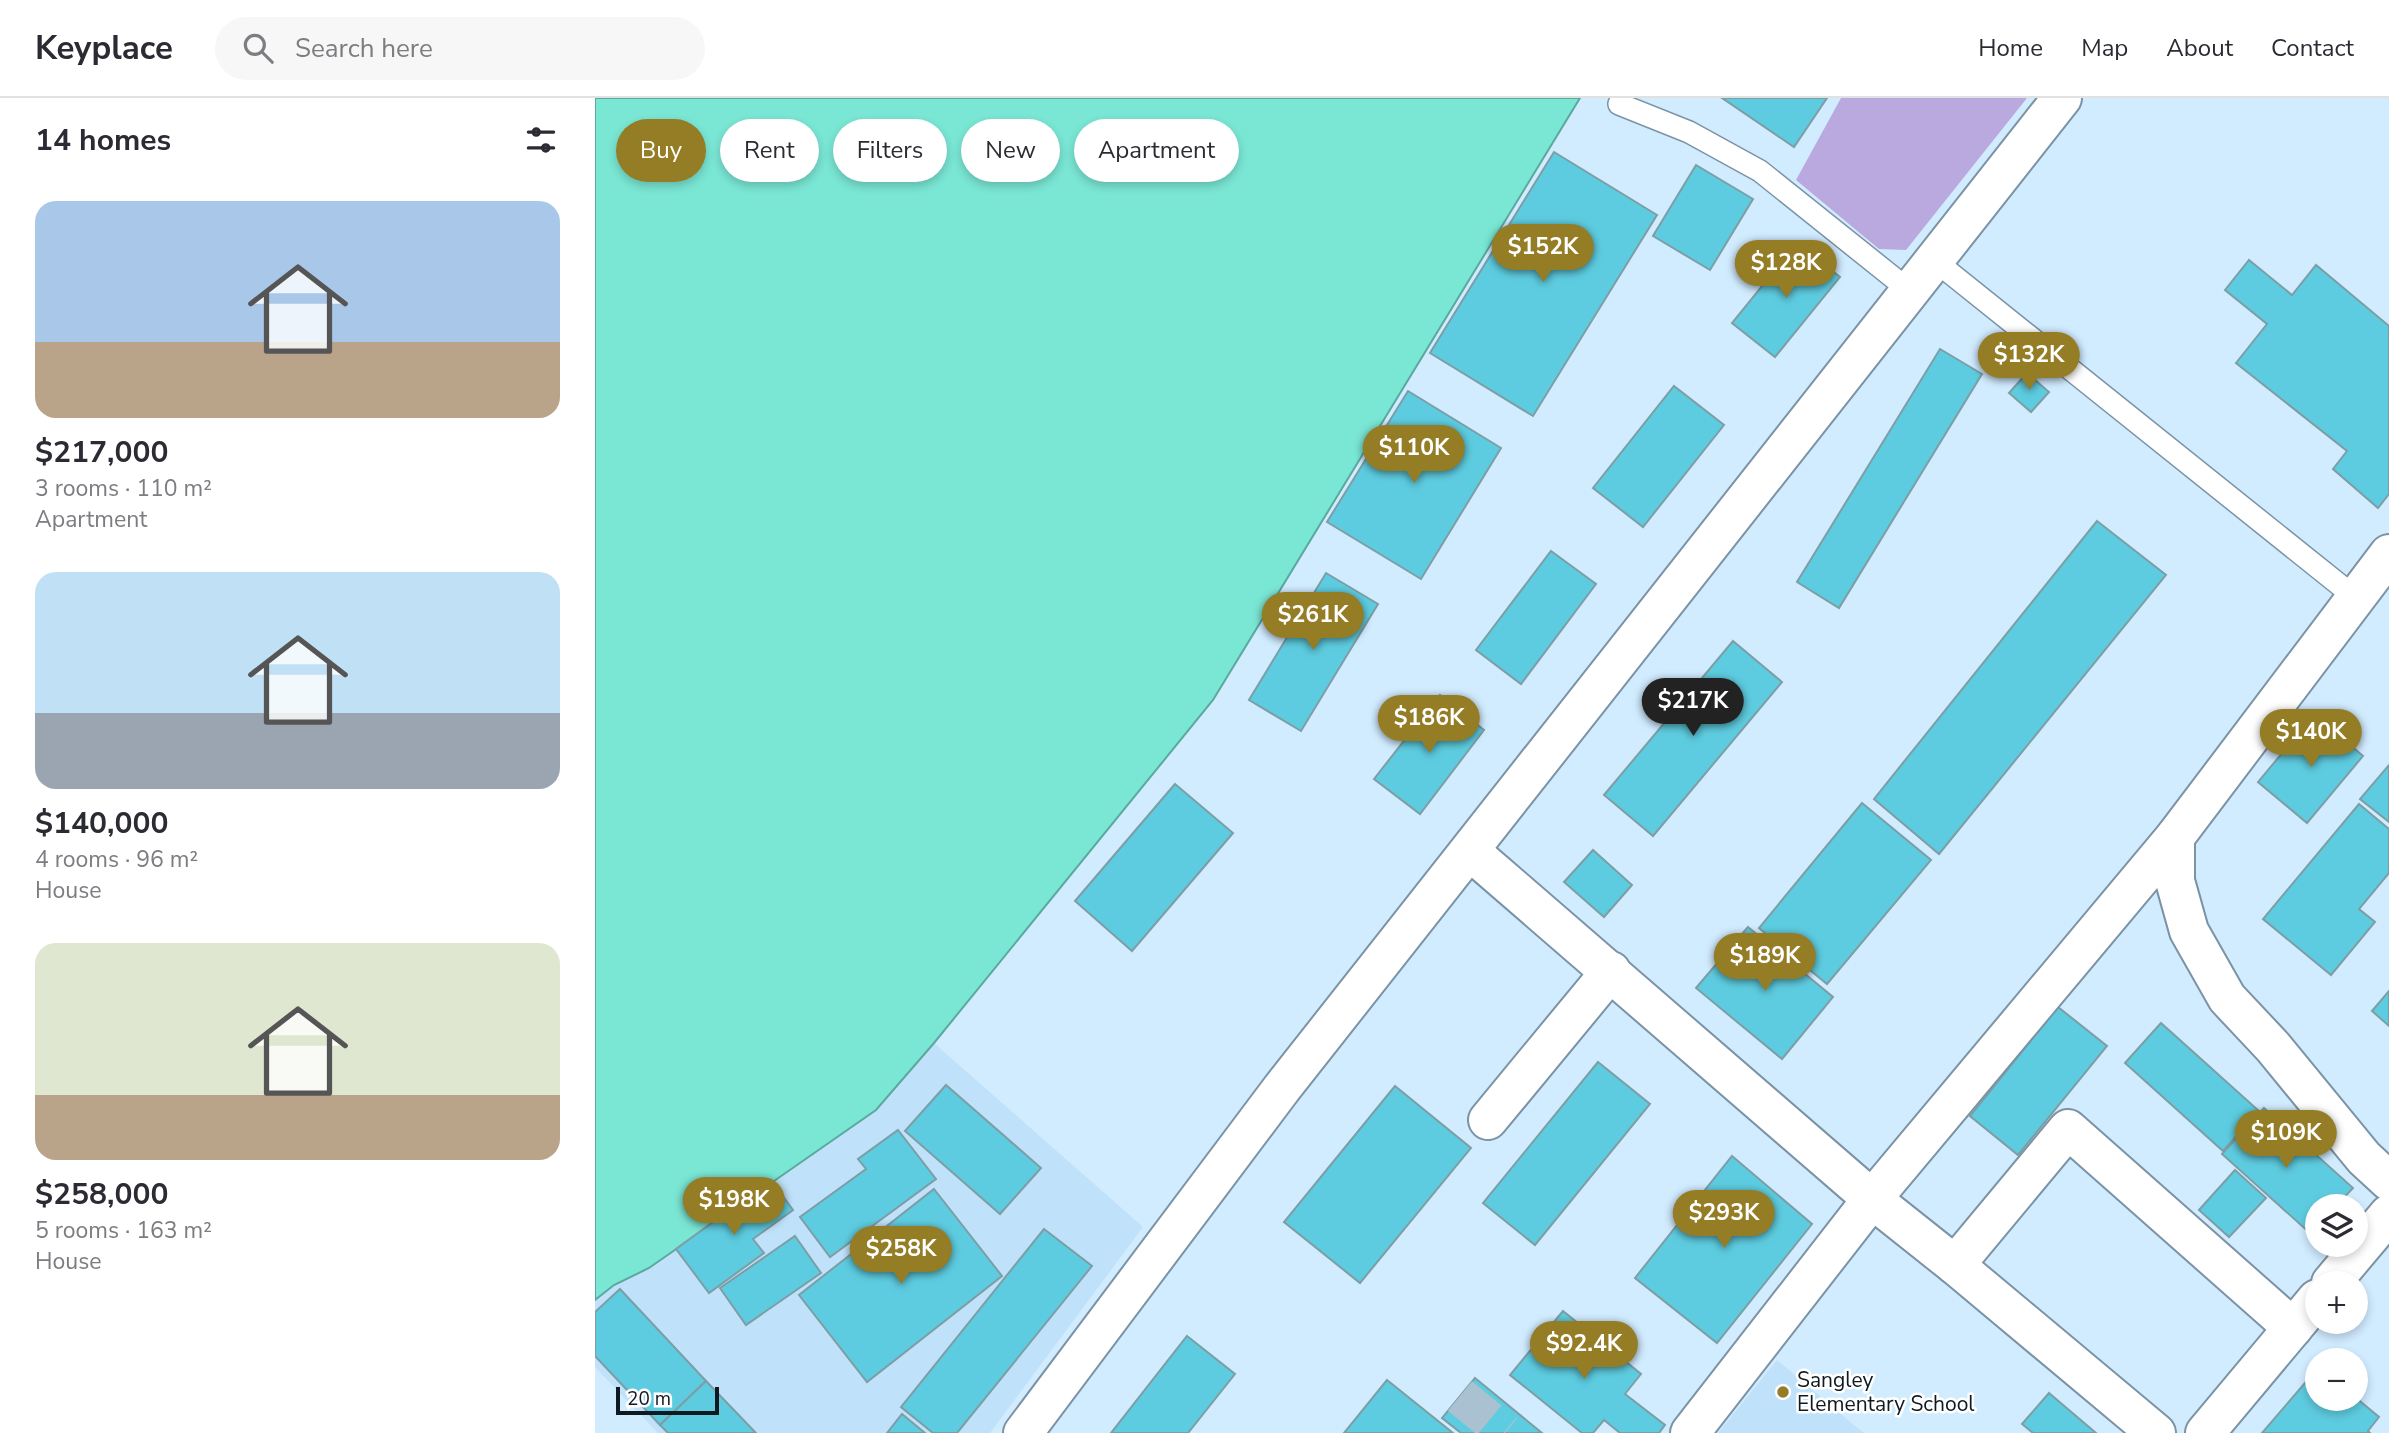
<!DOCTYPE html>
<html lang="en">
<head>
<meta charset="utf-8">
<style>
	body { margin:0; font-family:"Nunito Sans",sans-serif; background:#f7f7f7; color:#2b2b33; height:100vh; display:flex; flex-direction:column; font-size:26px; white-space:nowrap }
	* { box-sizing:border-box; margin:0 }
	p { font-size:23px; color:#7c7c81 }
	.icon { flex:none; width:38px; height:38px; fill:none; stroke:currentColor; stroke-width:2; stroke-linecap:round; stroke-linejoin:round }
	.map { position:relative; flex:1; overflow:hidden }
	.sheet { display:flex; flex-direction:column; background:#fff; width:595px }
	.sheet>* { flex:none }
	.top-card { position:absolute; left:21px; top:21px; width:665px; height:63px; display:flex; gap:14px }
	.controls { position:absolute; left:1710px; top:1096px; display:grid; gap:14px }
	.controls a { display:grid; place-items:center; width:63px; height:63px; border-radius:50%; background:#fff; box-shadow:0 4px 10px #0003; font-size:35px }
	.scale { position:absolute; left:21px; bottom:18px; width:103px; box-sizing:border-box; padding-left:7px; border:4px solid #0f191f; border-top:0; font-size:19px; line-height:24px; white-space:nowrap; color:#0f191f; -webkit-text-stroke:5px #fff; paint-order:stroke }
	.price { position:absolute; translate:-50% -60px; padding:0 16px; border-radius:24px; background:#947d25; color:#fff; font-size:23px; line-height:46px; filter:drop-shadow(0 2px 4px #0008) }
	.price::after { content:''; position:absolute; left:50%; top:42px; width:21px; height:16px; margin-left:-10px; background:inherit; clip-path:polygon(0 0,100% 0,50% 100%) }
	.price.selected { background:#222; color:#fff }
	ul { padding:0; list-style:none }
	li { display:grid; align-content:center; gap:14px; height:371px; padding:0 35px }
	li span { display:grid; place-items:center; height:217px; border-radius:21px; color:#555 }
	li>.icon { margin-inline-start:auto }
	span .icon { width:126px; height:126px; fill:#fffc; stroke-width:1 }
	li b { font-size:30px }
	h2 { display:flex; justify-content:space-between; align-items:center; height:84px; padding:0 35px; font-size:30px }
	.chip { padding:0 24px; border-radius:32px; background:#fff; box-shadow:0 4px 10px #0003; font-size:24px; line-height:63px }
	.chip.selected { background:#947d25; color:#fff }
	header { display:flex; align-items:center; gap:42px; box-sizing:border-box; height:98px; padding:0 35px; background:#fff; border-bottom:2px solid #e1e1e2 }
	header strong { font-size:33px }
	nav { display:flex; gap:38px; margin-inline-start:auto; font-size:24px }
	.search { width:490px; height:63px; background:#f7f7f7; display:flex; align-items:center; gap:18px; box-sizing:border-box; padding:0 24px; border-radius:38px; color:#7c7c81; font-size:26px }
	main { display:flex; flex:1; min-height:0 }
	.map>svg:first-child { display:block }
</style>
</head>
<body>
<header>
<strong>Keyplace</strong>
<div class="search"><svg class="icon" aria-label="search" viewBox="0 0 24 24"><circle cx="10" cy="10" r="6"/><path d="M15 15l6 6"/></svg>Search here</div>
<nav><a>Home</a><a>Map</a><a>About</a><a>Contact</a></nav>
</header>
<main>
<section class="sheet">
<h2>14 homes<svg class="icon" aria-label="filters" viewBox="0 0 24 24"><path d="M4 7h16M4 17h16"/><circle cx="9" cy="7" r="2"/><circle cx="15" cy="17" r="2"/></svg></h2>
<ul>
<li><span style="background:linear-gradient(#a9c7e8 65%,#b9a48a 0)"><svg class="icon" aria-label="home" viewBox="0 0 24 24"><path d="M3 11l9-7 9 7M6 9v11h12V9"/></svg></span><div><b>$217,000</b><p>3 rooms · 110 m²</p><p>Apartment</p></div></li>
<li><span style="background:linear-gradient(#bfe0f5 65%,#9aa5b1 0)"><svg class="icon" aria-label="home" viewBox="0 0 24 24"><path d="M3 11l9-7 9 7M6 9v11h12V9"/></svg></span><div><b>$140,000</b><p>4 rooms · 96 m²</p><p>House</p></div></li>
<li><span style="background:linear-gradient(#dfe7d0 70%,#b9a48a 0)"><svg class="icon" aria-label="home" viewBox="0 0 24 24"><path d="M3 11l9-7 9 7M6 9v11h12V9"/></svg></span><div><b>$258,000</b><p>5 rooms · 163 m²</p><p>House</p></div></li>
</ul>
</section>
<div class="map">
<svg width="1794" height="1335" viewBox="0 0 1794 1335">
	<rect width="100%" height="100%" fill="#d1ebff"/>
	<g fill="#c0e1fa">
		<path d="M339 945 548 1129 395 1335H63L0 1269V1202L19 1187 54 1170 281 1012Z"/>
		<path d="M1182 1262 1259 1327 1269 1335H1123Z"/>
	</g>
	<path fill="#b9a9de" d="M1246 0H1432L1311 152 1284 151 1201 82Z"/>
	<path fill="#7ae6d4" stroke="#5aa89e" stroke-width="2" d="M0 0H985L618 602 339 945 281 1012 54 1170 19 1187 0 1202Z"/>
	<g fill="#5ecce0" stroke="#7c9ea5" stroke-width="2">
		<path d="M1127 0H1232L1199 49Z"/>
		<path d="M959 54 1062 117 938 318 835 255Z"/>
		<path d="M1101 67 1158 101 1115 172 1058 138Z"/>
		<path d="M1202 145 1245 179 1180 259 1137 225Z"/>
		<path d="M1654 162 1697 197 1721 167 1794 228V396L1783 410 1738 371 1752 353 1641 265 1672 226 1630 192Z"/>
		<path d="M1345 251 1387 276 1244 510 1202 484Z"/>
		<path d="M1432 275 1454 294 1436 314 1414 295Z"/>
		<path d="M1079 288 1129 327 1048 429 998 390Z"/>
		<path d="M813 293 906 350 826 481 732 424Z"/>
		<path d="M1502 423 1571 477 1344 756 1279 701Z"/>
		<path d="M956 453 1001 486 926 586 881 552Z"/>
		<path d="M731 475 783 506 706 633 654 602Z"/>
		<path d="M1138 543 1187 584 1058 738 1009 697Z"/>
		<path d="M845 597 889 632 825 716 779 681Z"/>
		<path d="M1719 617 1768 658 1712 725 1663 684Z"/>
		<path d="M1794 667V724L1765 701Z"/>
		<path d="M580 686 638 735 537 853 480 803Z"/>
		<path d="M1267 705 1336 762 1232 886 1164 830Z"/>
		<path d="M1764 706 1794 731V775L1764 811 1780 824 1736 877 1668 821Z"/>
		<path d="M998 752 1037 787 1009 819 969 784Z"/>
		<path d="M1153 829 1238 899 1187 961 1101 890Z"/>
		<path d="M1794 893V928L1777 913Z"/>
		<path d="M1463 909 1512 948 1423 1057 1375 1018Z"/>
		<path d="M1566 925 1664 1013 1628 1053 1530 965Z"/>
		<path d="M1003 964 1055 1006 940 1147 888 1105Z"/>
		<path d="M351 987 446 1070 405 1116 310 1033Z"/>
		<path d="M800 988 876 1050 765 1185 689 1124Z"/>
		<path d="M1669 1010 1758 1090 1741 1108H1722V1129L1716 1136 1627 1056Z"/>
		<path d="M303 1032 341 1081 235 1159 205 1119 271 1071 263 1061Z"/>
		<path d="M1137 1058 1217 1126 1122 1245 1040 1180Z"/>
		<path d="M1640 1072 1671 1100 1634 1139 1604 1112Z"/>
		<path d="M176 1082 198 1112 158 1141 169 1155 114 1195 81 1151Z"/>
		<path d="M339 1091 407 1178 272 1284 204 1197Z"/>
		<path d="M449 1131 497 1168 362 1335H338L306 1309Z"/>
		<path d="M200 1138 226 1175 151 1227 125 1190Z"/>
		<path d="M25 1191 111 1283 65 1327 0 1258V1214Z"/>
		<path d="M968 1213 1046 1276 1030 1296 1070 1327 1064 1335H1025L1009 1322 998 1335H987L915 1277Z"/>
		<path d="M592 1238 640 1276 593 1335H516Z"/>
		<path d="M1722 1271V1300L1760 1299 1784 1319 1773 1333 1775 1335H1667Z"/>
		<path d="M880 1280 947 1335H866L847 1320Z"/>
		<path d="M792 1282 858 1335H749Z"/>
		<path d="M111 1283 161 1335H73L65 1327Z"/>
		<path d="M1454 1295 1501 1335H1438L1427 1326Z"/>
		<path d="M307 1316 330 1335H292Z"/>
	</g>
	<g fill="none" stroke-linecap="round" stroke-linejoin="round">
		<path stroke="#aac1d2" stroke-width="38" stroke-dasharray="38 19" stroke-linecap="butt" d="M865 1298 910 1335"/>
		<defs>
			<g id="lane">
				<path d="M1024 6 1094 34 1165 73 1315 193"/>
				<path d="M1339 162 1761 500"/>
			</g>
			<g id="street">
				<path d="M1580 739V783L1594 833 1632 900 1678 949 1769 1060 1794 1083"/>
				<path d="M875 753 1277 1101 1360 1167 1561 1335"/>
				<path d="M893 1022 1016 873"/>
				<path d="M1360 1167 1473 1031 1698 1230"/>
				<path d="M428 1335 687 990 1467 0"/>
				<path d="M1095 1335 1277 1101 1580 739 1794 456"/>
			</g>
			<g id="secondary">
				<path d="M1736 1185 1794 1116"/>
				<path d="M1610 1335 1722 1201"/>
			</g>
		</defs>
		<use href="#lane" stroke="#7b93a5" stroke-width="24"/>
		<use href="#street" stroke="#7b93a5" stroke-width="42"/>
		<use href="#secondary" stroke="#7b93a5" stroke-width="42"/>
		<use href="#lane" stroke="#fff" stroke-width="21"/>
		<use href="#street" stroke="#fff" stroke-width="38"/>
		<use href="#secondary" stroke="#fff" stroke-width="38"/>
	</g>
	<circle fill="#947d25" stroke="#fff" stroke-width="2.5" cx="1188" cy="1294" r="7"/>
	<g text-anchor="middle" stroke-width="5" stroke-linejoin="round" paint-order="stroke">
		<g font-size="21" fill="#0f191f" stroke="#fff" text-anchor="start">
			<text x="1202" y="1289">Sangley<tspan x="1202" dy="24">Elementary School</tspan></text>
		</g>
	</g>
</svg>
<div class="controls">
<a><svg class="icon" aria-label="layers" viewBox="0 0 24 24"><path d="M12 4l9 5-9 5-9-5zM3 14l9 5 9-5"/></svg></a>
<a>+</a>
<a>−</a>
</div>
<div class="scale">20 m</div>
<b class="price" style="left:948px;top:186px">$152K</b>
<b class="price" style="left:1191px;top:202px">$128K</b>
<b class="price" style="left:1434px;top:294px">$132K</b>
<b class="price" style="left:819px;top:387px">$110K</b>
<b class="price" style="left:718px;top:554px">$261K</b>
<b class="price selected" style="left:1098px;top:640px">$217K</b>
<b class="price" style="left:834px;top:657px">$186K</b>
<b class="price" style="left:1716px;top:671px">$140K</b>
<b class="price" style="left:1170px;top:895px">$189K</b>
<b class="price" style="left:1691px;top:1072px">$109K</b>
<b class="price" style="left:139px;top:1139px">$198K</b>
<b class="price" style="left:1129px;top:1152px">$293K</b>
<b class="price" style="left:306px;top:1188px">$258K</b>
<b class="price" style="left:989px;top:1283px">$92.4K</b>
<div class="top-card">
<a class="chip selected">Buy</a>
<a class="chip">Rent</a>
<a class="chip">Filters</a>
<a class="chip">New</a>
<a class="chip">Apartment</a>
</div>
</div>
</main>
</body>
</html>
